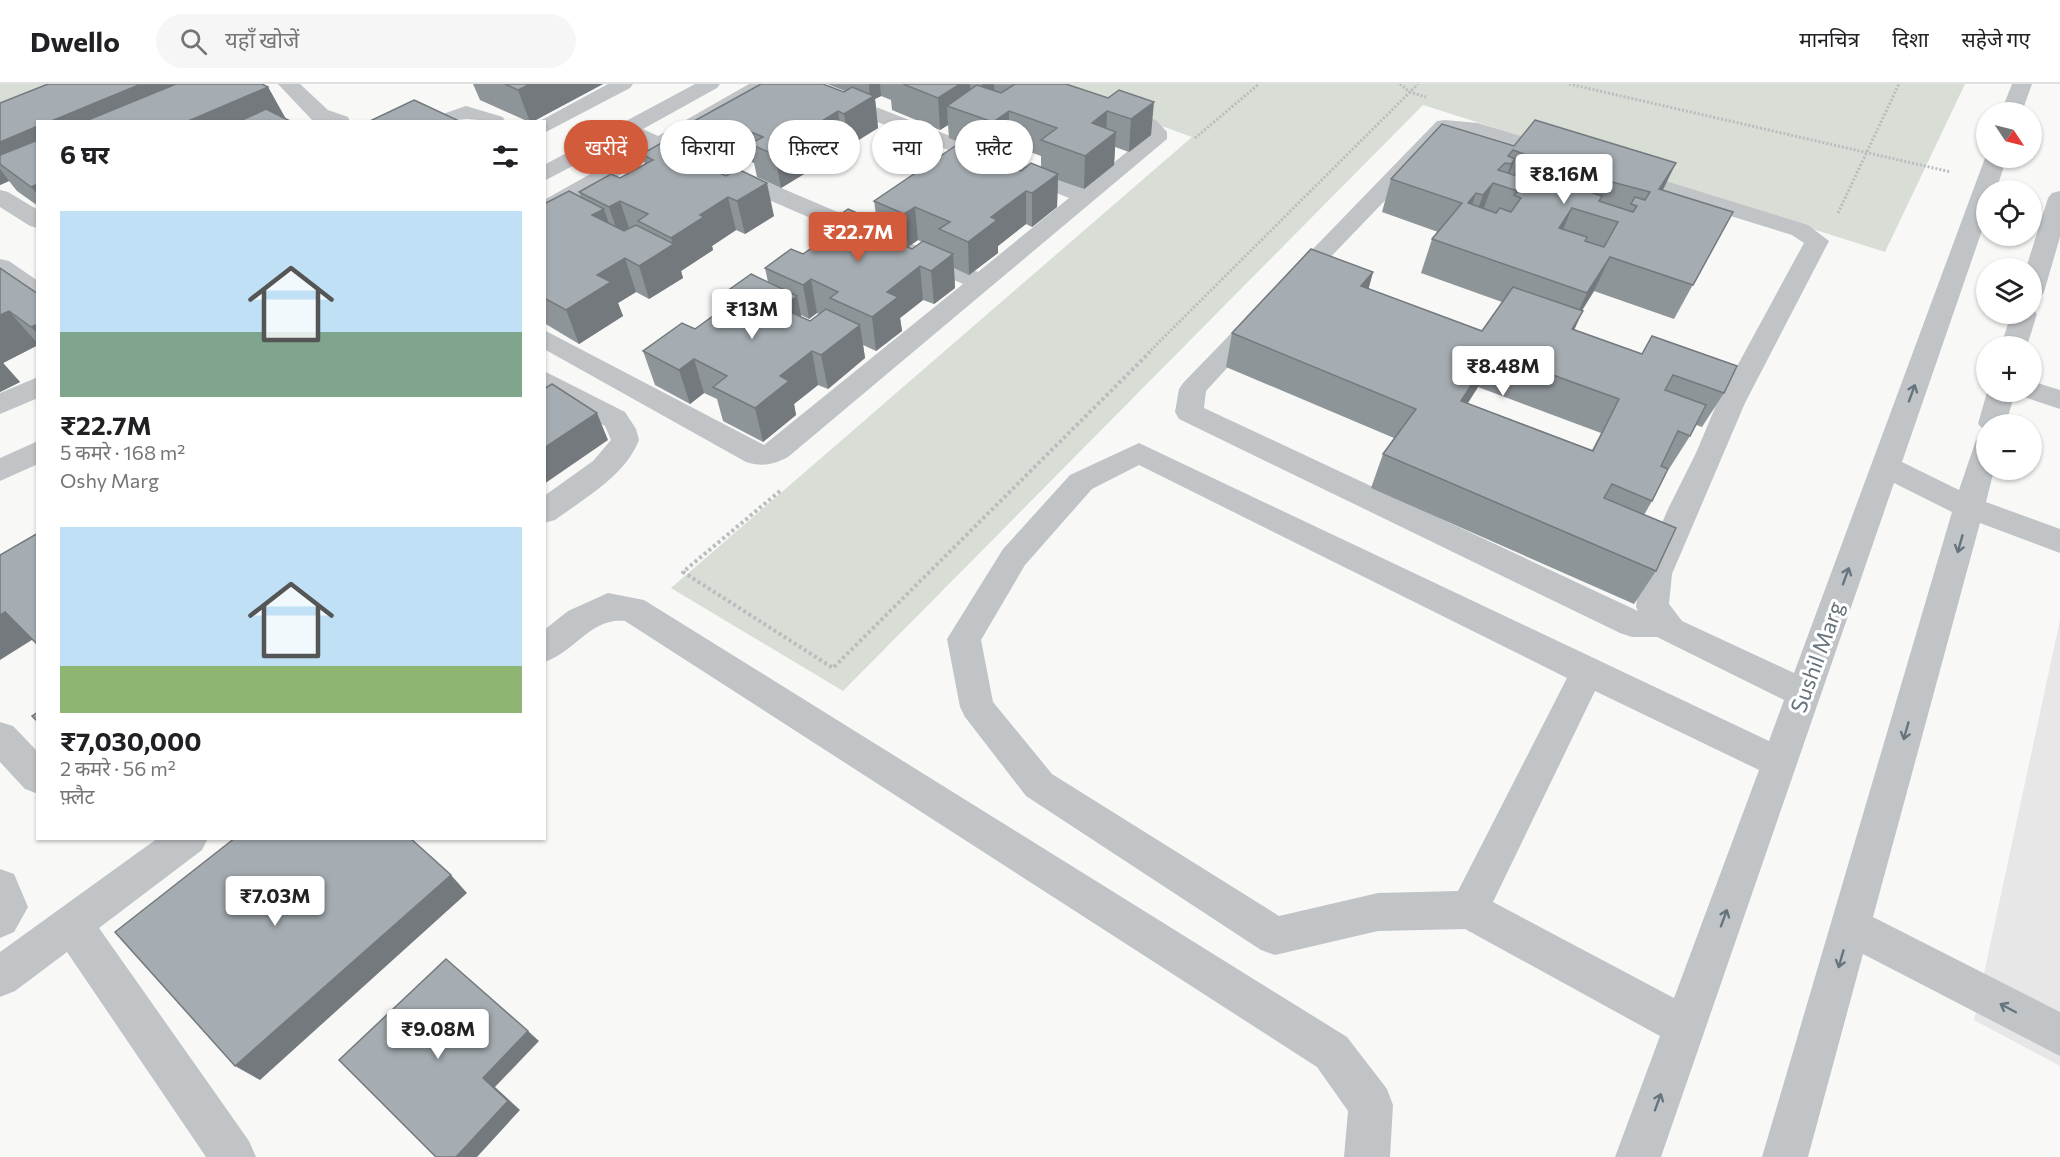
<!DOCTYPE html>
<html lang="hi">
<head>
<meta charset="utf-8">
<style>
	body { margin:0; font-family:Commissioner,"Noto Sans Devanagari",sans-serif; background:#f6f6f6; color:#202124; height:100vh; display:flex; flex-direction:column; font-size:22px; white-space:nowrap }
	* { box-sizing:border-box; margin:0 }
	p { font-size:20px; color:#757577 }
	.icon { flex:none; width:33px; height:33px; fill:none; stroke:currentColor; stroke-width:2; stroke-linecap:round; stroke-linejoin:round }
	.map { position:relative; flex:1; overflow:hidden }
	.details { position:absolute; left:36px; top:36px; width:510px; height:720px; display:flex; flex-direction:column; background:#fff; border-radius:0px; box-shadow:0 2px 4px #0004 }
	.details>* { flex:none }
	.guide { position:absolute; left:564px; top:36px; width:570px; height:54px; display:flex; gap:12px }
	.needle { width:39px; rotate:125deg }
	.controls { position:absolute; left:1976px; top:18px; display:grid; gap:12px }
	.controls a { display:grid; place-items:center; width:66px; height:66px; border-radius:50%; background:#fff; box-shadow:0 2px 4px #0004; font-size:30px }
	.price { position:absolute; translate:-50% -51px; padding:0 14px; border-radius:6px; background:#fff; color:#222; font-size:20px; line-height:39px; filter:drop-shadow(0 2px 3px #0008) }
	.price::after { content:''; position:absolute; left:50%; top:36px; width:18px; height:14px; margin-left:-9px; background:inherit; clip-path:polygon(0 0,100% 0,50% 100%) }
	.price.current { background:#d25b3c; color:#fff }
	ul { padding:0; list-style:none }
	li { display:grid; align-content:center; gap:12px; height:318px; padding:0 24px }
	li span { display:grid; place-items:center; height:186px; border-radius:0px; color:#555 }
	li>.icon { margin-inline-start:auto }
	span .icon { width:108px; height:108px; fill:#fffc; stroke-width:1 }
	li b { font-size:26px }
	h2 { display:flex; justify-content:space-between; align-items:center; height:72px; padding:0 24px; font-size:26px }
	.chip { padding:0 21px; border-radius:27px; background:#fff; box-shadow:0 2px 4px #0004; font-size:21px; line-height:54px }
	.chip.current { background:#d25b3c; color:#fff }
	header { display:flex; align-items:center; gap:36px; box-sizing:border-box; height:84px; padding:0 30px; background:#fff; border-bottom:2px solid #e0e0e0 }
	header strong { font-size:28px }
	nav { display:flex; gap:33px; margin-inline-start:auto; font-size:21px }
	.search { width:420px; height:54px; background:#f6f6f6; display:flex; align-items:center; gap:15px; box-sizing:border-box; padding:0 21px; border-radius:33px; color:#757577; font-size:22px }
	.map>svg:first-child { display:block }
</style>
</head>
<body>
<header>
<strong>Dwello</strong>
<div class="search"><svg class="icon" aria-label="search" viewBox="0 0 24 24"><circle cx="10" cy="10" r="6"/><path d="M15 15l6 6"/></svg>यहाँ खोजें</div>
<nav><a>मानचित्र</a><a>दिशा</a><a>सहेजे गए</a></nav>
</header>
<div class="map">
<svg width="2060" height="1073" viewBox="0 0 2060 1073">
	<rect width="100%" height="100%" fill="#f8f8f6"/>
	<path fill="#e6e7e6" d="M2060 536V982L1974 936Z"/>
	<g fill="#d8ddd6">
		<path d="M0 0H107L0 43Z"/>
		<path d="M1045 0H1965L1885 168 1423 21 843 607 671 504 1192 53Z"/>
	</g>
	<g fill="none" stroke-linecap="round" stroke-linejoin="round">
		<g stroke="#babdbf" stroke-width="3" stroke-dasharray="2 2" stroke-linecap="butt">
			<path d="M1400 0 1410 8 1426 13"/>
			<path d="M1569 0 1951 88"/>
			<path d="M1195 54 1259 0"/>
			<path d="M1838 129 1899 0"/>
			<path d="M1148 269 1418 0"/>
		</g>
		<path stroke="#babdbf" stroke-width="4" stroke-dasharray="3 3" stroke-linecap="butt" d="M780 407 683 488 833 584 1150 268"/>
		<g fill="#c0c4c7" fill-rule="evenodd">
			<path d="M278 0H300L328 26 348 33 350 38 312 36Z"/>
			<path d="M608 0H633L630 4 544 49V38H538Z"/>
			<path d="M695 0H720L717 4 643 45 658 52 749 0H774L771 4 676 59 978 188 1069 114 792 4 789 0H817L1083 104 1145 53V50L1140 46 1023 4 1020 0H1050L1156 36 1167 48V55L788 373C773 381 762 383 746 378L544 265V246L764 361 963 200 660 69 544 133V116L642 61 626 54 544 97V81Z"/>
			<path d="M2012 0H2032L2022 28H2001Z"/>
			<path d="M466 22 503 33 505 38 467 35 432 38 434 33Z"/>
			<path d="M1445 36 1478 39 1567 66 1570 71 1567 76 1559 78 1468 50 1450 49 1294 211 1206 307 1204 324 1638 527 1636 523 1640 490 1668 425 1696 369 1717 319 1804 159 1792 151 1614 96 1611 91 1614 86H1630L1808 141 1829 157 1745 319 1672 490 1669 520 1682 537 1794 589 1985 74H2007L1996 106H1986V135L1902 378 1959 406 1976 356 1986 353V386H1994L1986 418 2060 445V469L1980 439 1873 833 2060 928V972L1863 870 1808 1073H1762L1952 428 1894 399 1661 1073H1615L1660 952 1465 845 1378 847 1275 871 1261 866 1026 712 965 633 960 623 947 555 1003 465 1070 391 1139 359 1769 657 1784 616 1657 553H1632L1620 549 1179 335 1175 328 1179 305 1183 299 1437 37ZM1139 381 1567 594 1458 807 1378 809 1279 832 1052 690 993 618 981 556 1025 481 1092 405ZM1595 607 1759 686 1674 914 1493 818Z"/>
			<path d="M0 106 8 108 38 126V144L30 142 0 123Z"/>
			<path d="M2060 107V153L2044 208 2040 213 2031 216V184H2026L2048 114 2052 109Z"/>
			<path d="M0 175 9 177 38 197V217L29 214 0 194Z"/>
			<path d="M2031 224 2037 230 2027 262H2001L2011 230H2031Z"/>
			<path d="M544 287 625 328 636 345 639 356C625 392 585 414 555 436L544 439V412L593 377 611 356 605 342 544 308Z"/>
			<path d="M38 293V314L0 330V309Z"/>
			<path d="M2031 297 2060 306V325L2021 312 2018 308H2031Z"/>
			<path d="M1987 308H2015L2006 340H1986V348L1978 340Z"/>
			<path d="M38 357V380L0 397V374Z"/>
			<path d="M608 509 644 516 1347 953 1387 1005 1393 1021 1390 1073H1344L1348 1027 1317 983 625 537C591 533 574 569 544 578V546L568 527Z"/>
			<path d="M0 638 13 642 38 668V710L25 705 0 678Z"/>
			<path d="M158 754H208L202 766 99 844 249 1057 256 1073H206L67 868 15 907 0 913V868Z"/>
			<path d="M0 785 14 790 28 823 14 848 0 854Z"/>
		</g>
	</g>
	<g fill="#8e9599" fill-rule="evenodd">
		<path d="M473 0H603L532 38H529L480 16Z"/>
		<path d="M827 0H1066L1108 14 1151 51 1129 68 1115 63 1114 81 1084 105 1058 96 1057 123 1032 143 1026 140 998 162V169L969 191 954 184 955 204 934 220 923 216 900 234 902 247 876 267 863 261 865 274 828 305 818 301 794 320 796 331 763 358 723 337 717 315 704 309 690 320 655 301 643 267 695 245 719 227 716 215 768 198 765 184 803 170 823 155 821 144 877 138 874 117 961 59 949 54 948 41 940 46 892 26 891 16 881 12 875 15 878 44 849 62 843 60 818 75 819 81 781 104 757 93 754 79 742 74 729 81 704 69 696 36 845 7ZM1009 60 1041 72V83L1021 87 1002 79 1000 67ZM918 156 922 158 912 165 908 163ZM817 229 819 230 810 237 801 233V231L809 235Z"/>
		<path d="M268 3 285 34 38 38V122L17 107 9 97 0 101V19Z"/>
		<path d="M1514 62 1733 128 1674 235 1594 207 1582 227 1574 246 1724 309 1702 343 1696 341 1690 352 1669 385 1661 382 1652 417 1644 431 1656 487 1634 520 1371 404 1383 370 1394 354 1226 283 1232 249 1373 188 1368 205 1482 247 1502 218 1421 189 1432 155 1438 148 1382 128 1391 95ZM1478 303 1601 349 1592 366 1467 319Z"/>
		<path d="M642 70 711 73 714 86 774 132 745 150 736 146 712 162 713 166 681 187 683 194 649 215 636 208 618 219 623 232 579 260 544 239V120L581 113 579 108 620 94 645 81Z"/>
		<path d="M0 184 38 210V261L3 279 20 298 0 308Z"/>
	</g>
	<g fill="#74797d">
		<path d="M141 0H237L149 38H49Z"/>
		<path d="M530 0H603L532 38H530L518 6Z"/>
		<path d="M869 0H880L881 12 875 15 878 44 849 62 844 30 870 14Z"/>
		<path d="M950 0H970L972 26 947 22 948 41 940 46 938 14Z"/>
		<path d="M982 0H994L995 12 983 19Z"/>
		<path d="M268 3 286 35 281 38H186Z"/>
		<path d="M1154 18 1151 51 1129 68 1131 35Z"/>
		<path d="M838 27 843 60 818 75 819 81 781 104 775 71 807 46Z"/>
		<path d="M1009 27V60L994 71 993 38Z"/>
		<path d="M1107 27 1106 56 1116 48 1114 81 1084 105 1085 72 1092 39Z"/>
		<path d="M735 41 742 74 729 81 722 48Z"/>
		<path d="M38 42V85L0 80V58Z"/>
		<path d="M1002 68V101L991 75Z"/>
		<path d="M711 73 719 106 700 80Z"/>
		<path d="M1515 75 1505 103 1503 102 1511 80Z"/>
		<path d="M1676 79 1660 112 1659 105Z"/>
		<path d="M0 85 9 97 0 101Z"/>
		<path d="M1058 90 1057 123 1032 143V109Z"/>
		<path d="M1597 94 1582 127 1587 107Z"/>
		<path d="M767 99 774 132 745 150 737 117Z"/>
		<path d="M1493 99 1481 132 1471 144 1483 111Z"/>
		<path d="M38 100V111L31 103Z"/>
		<path d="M1026 107V140L998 162V169L969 191 968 158 991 133Z"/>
		<path d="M1476 109 1465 142 1468 119Z"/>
		<path d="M728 113 736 146 712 162 713 166 681 187 683 194 649 215 639 182 673 160 671 154 700 131Z"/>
		<path d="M620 117 631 150 620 156 609 123Z"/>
		<path d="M915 123 918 156 908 163 904 130Z"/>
		<path d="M1572 124 1558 158 1559 144Z"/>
		<path d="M604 125 615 158 592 131Z"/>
		<path d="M882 140 886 174 871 148Z"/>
		<path d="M953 170 955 204 934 220 931 187Z"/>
		<path d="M1610 173 1594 207 1571 243 1587 209Z"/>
		<path d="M625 174 636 208 618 219 623 232 579 260 566 226 597 191Z"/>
		<path d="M920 182 923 216 900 234 902 247 876 267 872 233 887 208Z"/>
		<path d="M1373 188 1364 222 1361 202Z"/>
		<path d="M811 195 817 229 809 235 803 201Z"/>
		<path d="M797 212 804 245 781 224Z"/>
		<path d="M9 227 38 260V261L3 279 20 298 0 308V231Z"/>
		<path d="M1583 227 1567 261 1572 245Z"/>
		<path d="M38 240V250L31 243Z"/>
		<path d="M860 241 865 274 828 305 821 271Z"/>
		<path d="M812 267 818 301 794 320 796 331 763 358 755 324 780 292Z"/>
		<path d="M1492 269 1478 303 1448 351 1461 317Z"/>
		<path d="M694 275 704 309 690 320 679 286Z"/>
		<path d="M597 329 608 356 544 400V364Z"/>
		<path d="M5 528 35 554 0 576V531Z"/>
		<path d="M451 791 467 809 260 996 235 982Z"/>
		<path d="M528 947 539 957 495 1003 520 1026 477 1073H456L483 994Z"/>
	</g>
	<g fill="#a5adb2" stroke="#74797d" stroke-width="1.5" fill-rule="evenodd">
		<path d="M48 0H141L49 38H38V42L0 58V19Z"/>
		<path d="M176 0H262L268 3 186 38H83Z"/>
		<path d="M505 0H530L518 6Z"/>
		<path d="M761 0H823L844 8 852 3 874 12 844 30 838 27 807 46 814 48 775 71 750 60 763 53 735 41 722 48 696 36Z"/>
		<path d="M903 0H960L938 14Z"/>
		<path d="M1015 0H1066L1108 14 1119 6 1154 18 1131 35 1107 27 1092 39 1116 48 1085 72 1041 56 1057 44 1009 27 993 38 947 22 977 1 1001 9Z"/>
		<path d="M414 16 457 36 453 38H368Z"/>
		<path d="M266 25 292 38H238Z"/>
		<path d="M1535 36 1676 79 1659 105 1733 128 1693 201 1610 173 1587 209 1432 155 1462 119 1391 95 1442 40 1514 62ZM1513 66 1564 85 1554 100 1534 94 1532 97 1498 86 1505 79 1511 80 1515 75 1508 72ZM1597 94 1650 108 1645 116 1635 113 1631 120 1637 122 1633 128 1599 117 1602 112 1587 107ZM1493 99 1518 107 1514 111 1521 114 1511 128 1500 124 1496 129 1468 119 1476 109 1483 111ZM1572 124 1618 138 1604 163 1585 157 1587 153 1559 144Z"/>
		<path d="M670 54 711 73 700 80 726 92 738 85 767 99 737 117 728 113 700 131 704 133 671 154 638 137 648 130 620 117 609 123 579 108 611 90 620 94 653 76 642 70Z"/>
		<path d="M967 54 1002 68 991 75 1021 87 1031 79 1058 90 1032 109 1026 107 991 133 997 136 968 158 939 145 950 138 915 123 904 130 874 117Z"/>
		<path d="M38 56V100L31 103 0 80V71Z"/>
		<path d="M569 107 604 125 592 131 624 147 636 141 674 160 639 182 625 174 597 191 611 198 566 226 544 214V120Z"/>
		<path d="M848 125 882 140 871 148 912 165 923 157 953 170 931 187 920 182 887 208 898 213 872 233 830 214 838 208 811 195 803 201 765 184 791 165 803 170 833 149 821 144Z"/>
		<path d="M1311 165 1373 188 1361 202 1482 247 1513 203 1583 227 1572 245 1642 270 1652 252 1737 282 1724 309 1673 291 1665 306 1706 321 1690 352 1678 347 1661 382 1668 385 1652 417 1612 400 1604 414 1676 444 1656 487 1383 370 1416 325 1232 249ZM1492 269 1619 315 1593 367 1461 317Z"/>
		<path d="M0 184 38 210V240L31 243 9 227 0 231Z"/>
		<path d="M751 190 797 212 781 224 810 237 826 225 860 241 821 271 812 267 780 292 789 297 755 324 713 303 727 292 694 275 679 286 643 267 682 239 695 245 728 221 716 215Z"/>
		<path d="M552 300 597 329 544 364V305Z"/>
		<path d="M38 449V561L5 528 0 531V471Z"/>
		<path d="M38 628V638L32 632Z"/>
		<path d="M235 754H410L451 791 235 982 115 848Z"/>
		<path d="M446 875 528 947 483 994 508 1017 456 1073H436L339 976Z"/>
	</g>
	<defs><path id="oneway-shaft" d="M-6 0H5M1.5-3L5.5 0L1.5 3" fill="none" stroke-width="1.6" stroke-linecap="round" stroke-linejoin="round" transform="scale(1.5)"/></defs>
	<g stroke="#66747e">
		<use href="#oneway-shaft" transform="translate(1912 309) rotate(-70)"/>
		<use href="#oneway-shaft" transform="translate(1960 460) rotate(106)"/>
		<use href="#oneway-shaft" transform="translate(1846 492) rotate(-70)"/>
		<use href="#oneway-shaft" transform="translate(1906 647) rotate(106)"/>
		<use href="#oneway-shaft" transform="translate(1724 834) rotate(-70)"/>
		<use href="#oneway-shaft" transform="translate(1841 875) rotate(106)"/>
		<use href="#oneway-shaft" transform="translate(2008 924) rotate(-152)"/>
		<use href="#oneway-shaft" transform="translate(1658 1018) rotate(-70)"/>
	</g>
	<g text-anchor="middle" stroke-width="6" stroke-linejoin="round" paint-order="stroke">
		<g font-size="22" fill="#66747e" stroke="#fff">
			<text transform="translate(1817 573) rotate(-70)" y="8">Sushil Marg</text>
		</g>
	</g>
</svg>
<div class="controls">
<a><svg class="needle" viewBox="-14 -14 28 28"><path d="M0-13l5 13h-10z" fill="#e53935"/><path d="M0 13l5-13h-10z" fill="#757577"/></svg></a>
<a><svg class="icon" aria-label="locate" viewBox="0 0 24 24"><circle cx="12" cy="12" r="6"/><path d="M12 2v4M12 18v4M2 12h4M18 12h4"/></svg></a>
<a><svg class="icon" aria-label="layers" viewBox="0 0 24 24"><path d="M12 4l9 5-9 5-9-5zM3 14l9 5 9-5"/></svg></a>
<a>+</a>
<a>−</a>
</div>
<b class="price" style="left:1564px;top:121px">₹8.16M</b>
<b class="price current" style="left:858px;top:179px">₹22.7M</b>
<b class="price" style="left:752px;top:256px">₹13M</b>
<b class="price" style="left:1503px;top:313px">₹8.48M</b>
<b class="price" style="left:275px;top:843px">₹7.03M</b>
<b class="price" style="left:438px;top:976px">₹9.08M</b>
<div class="guide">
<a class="chip current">खरीदें</a>
<a class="chip">किराया</a>
<a class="chip">फ़िल्टर</a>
<a class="chip">नया</a>
<a class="chip">फ़्लैट</a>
</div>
<section class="details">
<h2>6 घर<svg class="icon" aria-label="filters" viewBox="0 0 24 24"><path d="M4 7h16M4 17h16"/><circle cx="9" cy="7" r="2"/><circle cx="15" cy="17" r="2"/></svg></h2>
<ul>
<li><span style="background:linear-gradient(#bfe0f5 65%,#7fa58c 0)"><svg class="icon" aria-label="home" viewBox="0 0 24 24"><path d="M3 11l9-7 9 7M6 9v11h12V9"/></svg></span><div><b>₹22.7M</b><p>5 कमरे · 168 m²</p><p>Oshy Marg</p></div></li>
<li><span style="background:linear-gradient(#bfe0f5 75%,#8fb573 0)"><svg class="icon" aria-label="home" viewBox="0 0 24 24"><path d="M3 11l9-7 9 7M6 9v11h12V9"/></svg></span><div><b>₹7,030,000</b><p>2 कमरे · 56 m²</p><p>फ़्लैट</p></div></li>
</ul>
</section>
</div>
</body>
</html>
